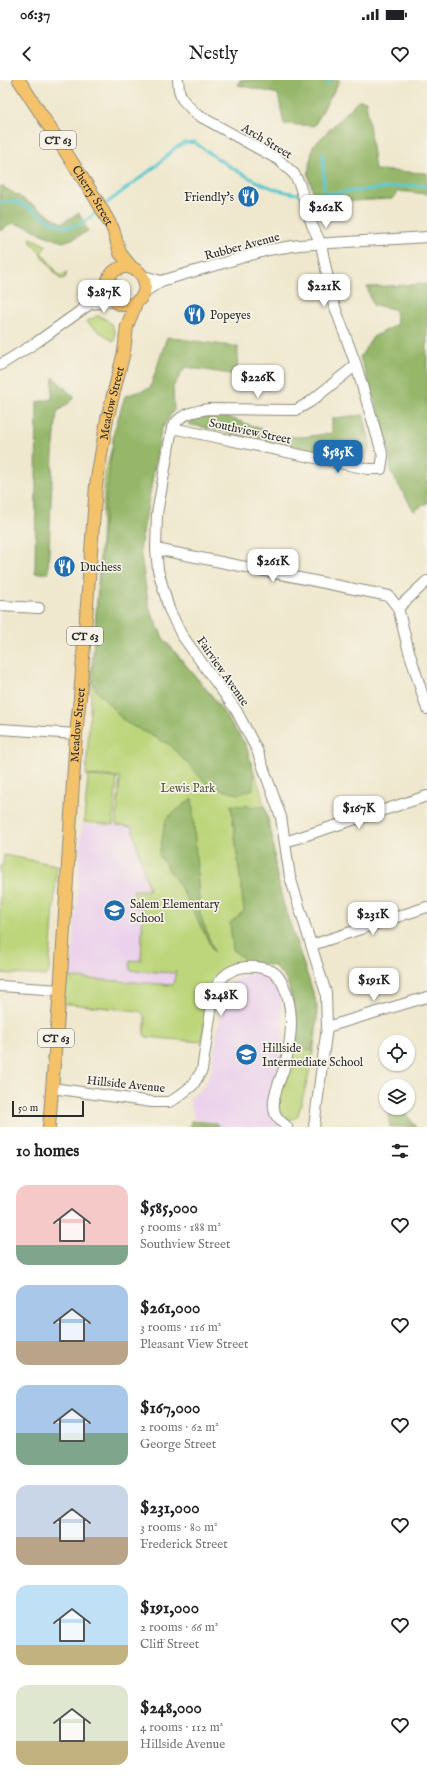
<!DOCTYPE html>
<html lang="en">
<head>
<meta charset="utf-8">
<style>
	body { margin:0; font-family:"IM FELL English",serif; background:#f6f6f6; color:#202124; height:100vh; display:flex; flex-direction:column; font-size:15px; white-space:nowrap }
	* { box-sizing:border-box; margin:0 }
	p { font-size:13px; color:#757577 }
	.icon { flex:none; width:22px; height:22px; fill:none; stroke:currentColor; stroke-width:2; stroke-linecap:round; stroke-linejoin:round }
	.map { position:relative; height:1047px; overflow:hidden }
	.side { display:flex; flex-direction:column; background:#fff; flex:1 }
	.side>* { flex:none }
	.fabs { position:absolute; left:379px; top:955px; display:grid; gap:8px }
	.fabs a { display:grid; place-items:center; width:36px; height:36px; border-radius:50%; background:#fff; box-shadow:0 1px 3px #0004; font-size:20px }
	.scale { position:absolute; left:12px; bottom:10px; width:72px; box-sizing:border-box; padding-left:4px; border:2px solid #2b2b2b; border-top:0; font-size:11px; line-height:14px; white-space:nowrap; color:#2b2b2b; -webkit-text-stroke:3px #f7f3e8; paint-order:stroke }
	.price { position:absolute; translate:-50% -34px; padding:0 9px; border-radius:8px; background:#fff; color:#222; font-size:13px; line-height:26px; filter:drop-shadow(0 1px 2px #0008) }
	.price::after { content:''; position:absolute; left:50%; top:24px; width:12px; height:9px; margin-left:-6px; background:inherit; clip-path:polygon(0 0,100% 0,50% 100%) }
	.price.on { background:#1f6fb2; color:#fff }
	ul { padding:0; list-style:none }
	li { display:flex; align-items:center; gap:12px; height:100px; padding:0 16px }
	li span { display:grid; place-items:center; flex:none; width:112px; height:80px; border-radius:12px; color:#555 }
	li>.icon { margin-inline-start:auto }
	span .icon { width:48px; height:48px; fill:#fffc; stroke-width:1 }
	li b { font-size:17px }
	h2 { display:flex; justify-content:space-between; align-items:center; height:48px; padding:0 16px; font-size:17px }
	.status { display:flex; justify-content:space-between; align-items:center; height:28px; padding:0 20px; background:#fff; direction:ltr }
	.status svg { height:11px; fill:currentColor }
	header { display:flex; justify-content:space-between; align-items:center; height:52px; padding:0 16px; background:#fff; font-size:18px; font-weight:600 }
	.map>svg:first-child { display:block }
</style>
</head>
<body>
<div class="status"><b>06:37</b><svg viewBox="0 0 49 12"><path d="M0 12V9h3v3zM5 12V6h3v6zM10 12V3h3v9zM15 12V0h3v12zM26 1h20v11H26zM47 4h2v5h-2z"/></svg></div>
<header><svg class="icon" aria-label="back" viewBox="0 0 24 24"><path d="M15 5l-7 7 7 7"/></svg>Nestly<svg class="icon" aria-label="heart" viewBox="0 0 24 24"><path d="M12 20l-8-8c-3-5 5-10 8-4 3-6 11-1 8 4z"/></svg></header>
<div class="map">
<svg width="427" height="1047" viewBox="0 0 427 1047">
	<rect width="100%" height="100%" fill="#f7f3e8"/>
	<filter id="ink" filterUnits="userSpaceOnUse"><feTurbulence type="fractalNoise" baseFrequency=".025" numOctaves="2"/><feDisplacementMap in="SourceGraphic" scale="8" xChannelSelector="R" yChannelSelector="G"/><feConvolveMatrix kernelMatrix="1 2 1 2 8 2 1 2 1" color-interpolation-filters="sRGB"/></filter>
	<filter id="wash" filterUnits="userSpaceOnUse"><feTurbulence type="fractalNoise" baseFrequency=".012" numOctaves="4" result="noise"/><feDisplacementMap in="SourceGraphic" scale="16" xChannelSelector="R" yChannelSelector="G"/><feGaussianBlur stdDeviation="0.9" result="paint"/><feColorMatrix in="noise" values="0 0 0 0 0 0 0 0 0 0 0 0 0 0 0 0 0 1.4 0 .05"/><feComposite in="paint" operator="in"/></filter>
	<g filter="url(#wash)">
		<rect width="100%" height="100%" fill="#efe8ce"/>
		<g fill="#ebd1ec">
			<path d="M82 744 132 747 150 814 177 870V892L174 905 71 897Z"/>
			<path d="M250 894H261L268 898 279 913 281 919 283 951 282 966 278 989 272 1010 273 1038 279 1047H220L216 1043 194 1039 189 1018 201 1010 211 992 224 912 229 904 243 896Z"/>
		</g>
		<g fill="#bdd67b" stroke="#748053">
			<path d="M31 158 47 166 41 172 60 196 67 192 65 198 60 199 30 161Z"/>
			<path d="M97 236C111 239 117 249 114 262L86 242Z"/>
			<path d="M161 350 140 469 141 491 149 528 163 558 212 616 245 666 261 712 272 757 276 792 284 826 317 926C318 961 308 1000 298 1035L294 1039C260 1043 291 982 293 967 295 958 291 916 289 906 288 900 283 893 278 889 271 883 261 883 252 882 237 882 221 889 213 902 206 914 204 947 202 962L146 957 144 954C144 945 149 936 139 931L59 923 61 897 173 905 176 890 173 893 130 890V881L141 880 143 828 136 827V822H133L134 810H149L132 747 116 745V742L120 697 86 695 105 393 116 353Z"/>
			<path d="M88 696 117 698 113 745 84 742Z"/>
			<path d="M4 775 57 785 49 891 46 896 0 893V786H3Z"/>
		</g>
		<g fill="#96b76b" stroke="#60714b">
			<path d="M240 0H340L314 46 284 44 278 14 238 5Z"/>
			<path d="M359 20 366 21 375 90 427 93V114L398 111 392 119 332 122 319 129 308 95 313 66Z"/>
			<path d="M2 106 62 143 79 133 88 151 75 158 63 162 44 155 29 147 12 143 0 151V107Z"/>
			<path d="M427 204V423L414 431 391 392 390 374 379 333 360 277 373 257 397 244 395 229 373 225 367 207Z"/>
			<path d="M167 257 238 267 237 295 185 287 173 307 174 330 161 350 140 469 149 528 163 558 212 616 246 665 254 694 253 709 239 714 210 707 170 665 125 642 96 610 91 598 106 415 114 352 125 316 150 308Z"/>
			<path d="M53 297 75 318 57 332 53 375 48 493H35L37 322 52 319Z"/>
			<path d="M363 335 371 367 364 379 283 364 188 344 196 336H225L280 356 304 357 332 353V338Z"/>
			<path d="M192 718 200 834 214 872 180 806 159 775 166 739Z"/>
			<path d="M231 725 265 727 272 757 276 792 284 826 315 918 317 941 312 971 294 967V925L287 901 275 886 247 882 233 870 230 843 244 831Z"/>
			<path d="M387 1028H401L416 1047H390Z"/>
			<path d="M191 1041 216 1043 220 1047H190Z"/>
		</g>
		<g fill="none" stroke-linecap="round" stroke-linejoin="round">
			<g stroke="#5ac7cf" stroke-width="3">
				<path d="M328 4V0"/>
				<path d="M323 75 324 114"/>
				<path d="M305 114H324L417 105 427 106"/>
				<path d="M0 122C5 122 11 121 16 122 34 127 57 152 76 146 84 144 92 135 99 130"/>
				<path d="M103 126 156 86 175 68 184 63 194 62C221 82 266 113 300 114"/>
			</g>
		</g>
	</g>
	<g filter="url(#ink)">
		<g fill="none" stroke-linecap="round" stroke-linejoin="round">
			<defs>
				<g id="minor">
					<path d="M140 195 161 201"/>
					<path d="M143 213 161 201 268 170 299 165 427 157"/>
					<path d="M90 224 115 221"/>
					<path d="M0 285 37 262 90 224 108 202"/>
					<path d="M172 348 368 389H381L383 376 356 285 332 219 321 164 312 145 299 103 294 94 279 80 196 34 182 19 179 10 178 0"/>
					<path d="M156 469 389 516 398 528 408 568 427 629"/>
					<path d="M0 526 39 528"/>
					<path d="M398 528 427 501"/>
					<path d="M0 649 76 654"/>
					<path d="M285 762 427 716"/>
					<path d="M312 865 427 827"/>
					<path d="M0 906 60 910"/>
					<path d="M327 947 427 917"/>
					<path d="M52 1008 152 1022H169L175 1019 193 1005 202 990 213 917C218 895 234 885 256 887 263 888 270 889 276 894 282 900 286 911 288 919 294 941 290 964 285 985 281 1000 270 1018 275 1033 277 1039 283 1043 287 1047"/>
					<path d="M314 1047 327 947 326 913 290 797 281 737 257 670 236 630 181 554 169 529 158 490 156 469 157 434 172 348C179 334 195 331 209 329L296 330 310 322 356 285"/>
				</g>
				<g id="major">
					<path id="s1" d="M19 0 96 119 113 149 120 173 133 189"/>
					<circle cx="126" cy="206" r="19"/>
					<path id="s2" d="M49 1047 61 897 76 654 80 617 96 405 107 339 124 272 127 246 137 221"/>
				</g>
			</defs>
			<use href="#minor" stroke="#8d8a7c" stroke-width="12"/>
			<use href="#major" stroke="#8d8a7c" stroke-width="14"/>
			<use href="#minor" stroke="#fff" stroke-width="10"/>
			<use href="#major" stroke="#f4c26a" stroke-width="12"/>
		</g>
	</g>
	<defs>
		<symbol id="restaurant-disc" viewBox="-11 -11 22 22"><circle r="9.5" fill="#1f6fb2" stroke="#f7f3e8"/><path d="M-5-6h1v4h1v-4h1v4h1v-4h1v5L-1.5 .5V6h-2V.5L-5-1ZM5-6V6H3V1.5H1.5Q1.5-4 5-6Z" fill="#fff"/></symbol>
		<symbol id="school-disc" viewBox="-11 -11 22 22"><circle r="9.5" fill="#1f6fb2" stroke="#f7f3e8"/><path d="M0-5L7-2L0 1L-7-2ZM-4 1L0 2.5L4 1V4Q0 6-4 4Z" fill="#fff"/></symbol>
	</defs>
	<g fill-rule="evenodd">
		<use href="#restaurant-disc" x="236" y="104" width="25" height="25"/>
		<use href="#restaurant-disc" x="182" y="222" width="25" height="25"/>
		<use href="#restaurant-disc" x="52" y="474" width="25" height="25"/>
		<use href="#school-disc" x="102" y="818" width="25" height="25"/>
		<use href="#school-disc" x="234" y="962" width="25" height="25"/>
	</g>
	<g text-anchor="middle" stroke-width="3.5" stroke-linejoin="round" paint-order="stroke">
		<g fill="#f7f3e8" stroke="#686764" stroke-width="1">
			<rect x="40" y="51" width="36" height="18" rx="3"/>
			<rect x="67" y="547" width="36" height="18" rx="3"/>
			<rect x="38" y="949" width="36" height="18" rx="3"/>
		</g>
		<g font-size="11" font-weight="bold" fill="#2b2b2b">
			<text x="58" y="64">CT 63</text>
			<text x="85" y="560">CT 63</text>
			<text x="56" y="962">CT 63</text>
		</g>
		<g font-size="12" fill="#2b2b2b" stroke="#f7f3e8">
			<text transform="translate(267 61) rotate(31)" y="4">Arch Street</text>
			<text dy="4" stroke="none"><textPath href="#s1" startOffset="137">Cherry Street</textPath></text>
			<text transform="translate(242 166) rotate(-15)" y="4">Rubber Avenue</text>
			<text dy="4" stroke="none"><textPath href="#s2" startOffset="727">Meadow Street</textPath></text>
			<text transform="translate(250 351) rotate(12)" y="4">Southview Street</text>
			<text transform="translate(223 591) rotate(55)" y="4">Fairview Avenue</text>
			<text dy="4" stroke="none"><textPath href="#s2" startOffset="403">Meadow Street</textPath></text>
			<text transform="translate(126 1004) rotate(6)" y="4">Hillside Avenue</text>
		</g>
		<g font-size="12" fill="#2b2b2b" stroke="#f7f3e8" text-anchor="start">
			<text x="234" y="121" text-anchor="end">Friendly's</text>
			<text x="210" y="239">Popeyes</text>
			<text x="80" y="491">Duchess</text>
			<text x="130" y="828">Salem Elementary<tspan x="130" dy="14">School</tspan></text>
			<text x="262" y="972">Hillside<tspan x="262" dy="14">Intermediate School</tspan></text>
		</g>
		<g font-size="12" fill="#50563f" stroke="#f7f3e8">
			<text x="188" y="712">Lewis Park</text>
		</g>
	</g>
</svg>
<div class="fabs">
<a><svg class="icon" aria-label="locate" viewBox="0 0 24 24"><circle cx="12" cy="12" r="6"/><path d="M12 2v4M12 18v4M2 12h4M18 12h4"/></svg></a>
<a><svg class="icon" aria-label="layers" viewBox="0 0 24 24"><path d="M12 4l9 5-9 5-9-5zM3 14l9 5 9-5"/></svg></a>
</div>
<div class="scale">50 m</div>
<b class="price" style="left:326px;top:149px">$262K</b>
<b class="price" style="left:324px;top:228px">$221K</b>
<b class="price" style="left:104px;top:234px">$287K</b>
<b class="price" style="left:258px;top:319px">$226K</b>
<b class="price on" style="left:338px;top:394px">$585K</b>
<b class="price" style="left:273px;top:503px">$261K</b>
<b class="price" style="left:359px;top:750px">$167K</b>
<b class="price" style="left:373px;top:856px">$231K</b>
<b class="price" style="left:374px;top:922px">$191K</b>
<b class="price" style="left:221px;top:937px">$248K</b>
</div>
<section class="side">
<h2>10 homes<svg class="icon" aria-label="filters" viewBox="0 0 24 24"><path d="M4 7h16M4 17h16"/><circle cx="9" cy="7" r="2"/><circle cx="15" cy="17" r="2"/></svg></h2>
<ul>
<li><span style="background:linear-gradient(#f6c9c9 75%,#7fa58c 0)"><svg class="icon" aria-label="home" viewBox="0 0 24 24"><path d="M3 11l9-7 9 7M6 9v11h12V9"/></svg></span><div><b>$585,000</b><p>5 rooms · 188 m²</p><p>Southview Street</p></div><svg class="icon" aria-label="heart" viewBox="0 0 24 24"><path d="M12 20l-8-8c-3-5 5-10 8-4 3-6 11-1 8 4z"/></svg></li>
<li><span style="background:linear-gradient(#a9c7e8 70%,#b9a48a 0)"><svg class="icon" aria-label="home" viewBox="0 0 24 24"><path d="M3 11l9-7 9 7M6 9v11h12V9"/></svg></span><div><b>$261,000</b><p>3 rooms · 116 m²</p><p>Pleasant View Street</p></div><svg class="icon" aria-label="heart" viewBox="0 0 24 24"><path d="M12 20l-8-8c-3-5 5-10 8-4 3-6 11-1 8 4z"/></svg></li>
<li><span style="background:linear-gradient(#a9c7e8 60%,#7fa58c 0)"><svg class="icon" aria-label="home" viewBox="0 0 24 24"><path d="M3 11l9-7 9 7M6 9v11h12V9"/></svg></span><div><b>$167,000</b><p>2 rooms · 62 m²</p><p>George Street</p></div><svg class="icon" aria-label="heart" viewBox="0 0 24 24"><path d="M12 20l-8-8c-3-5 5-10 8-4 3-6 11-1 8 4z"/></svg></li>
<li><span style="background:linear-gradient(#c9d6e8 65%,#b9a48a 0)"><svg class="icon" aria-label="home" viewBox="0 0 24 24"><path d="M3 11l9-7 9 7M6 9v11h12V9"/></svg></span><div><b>$231,000</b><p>3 rooms · 80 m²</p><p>Frederick Street</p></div><svg class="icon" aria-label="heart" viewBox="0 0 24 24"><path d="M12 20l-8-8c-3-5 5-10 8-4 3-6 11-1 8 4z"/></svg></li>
<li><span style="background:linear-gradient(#bfe0f5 75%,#c2b280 0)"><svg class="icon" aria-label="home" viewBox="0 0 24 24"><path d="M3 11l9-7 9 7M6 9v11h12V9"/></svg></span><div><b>$191,000</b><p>2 rooms · 66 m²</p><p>Cliff Street</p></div><svg class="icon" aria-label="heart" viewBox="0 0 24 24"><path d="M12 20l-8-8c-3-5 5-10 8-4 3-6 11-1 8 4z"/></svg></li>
<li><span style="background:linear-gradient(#dfe7d0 70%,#c2b280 0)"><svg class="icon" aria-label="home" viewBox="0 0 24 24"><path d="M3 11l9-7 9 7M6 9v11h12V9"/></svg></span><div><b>$248,000</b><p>4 rooms · 112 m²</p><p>Hillside Avenue</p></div><svg class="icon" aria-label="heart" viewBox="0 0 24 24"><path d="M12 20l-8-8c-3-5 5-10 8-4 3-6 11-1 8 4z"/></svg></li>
</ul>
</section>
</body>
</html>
